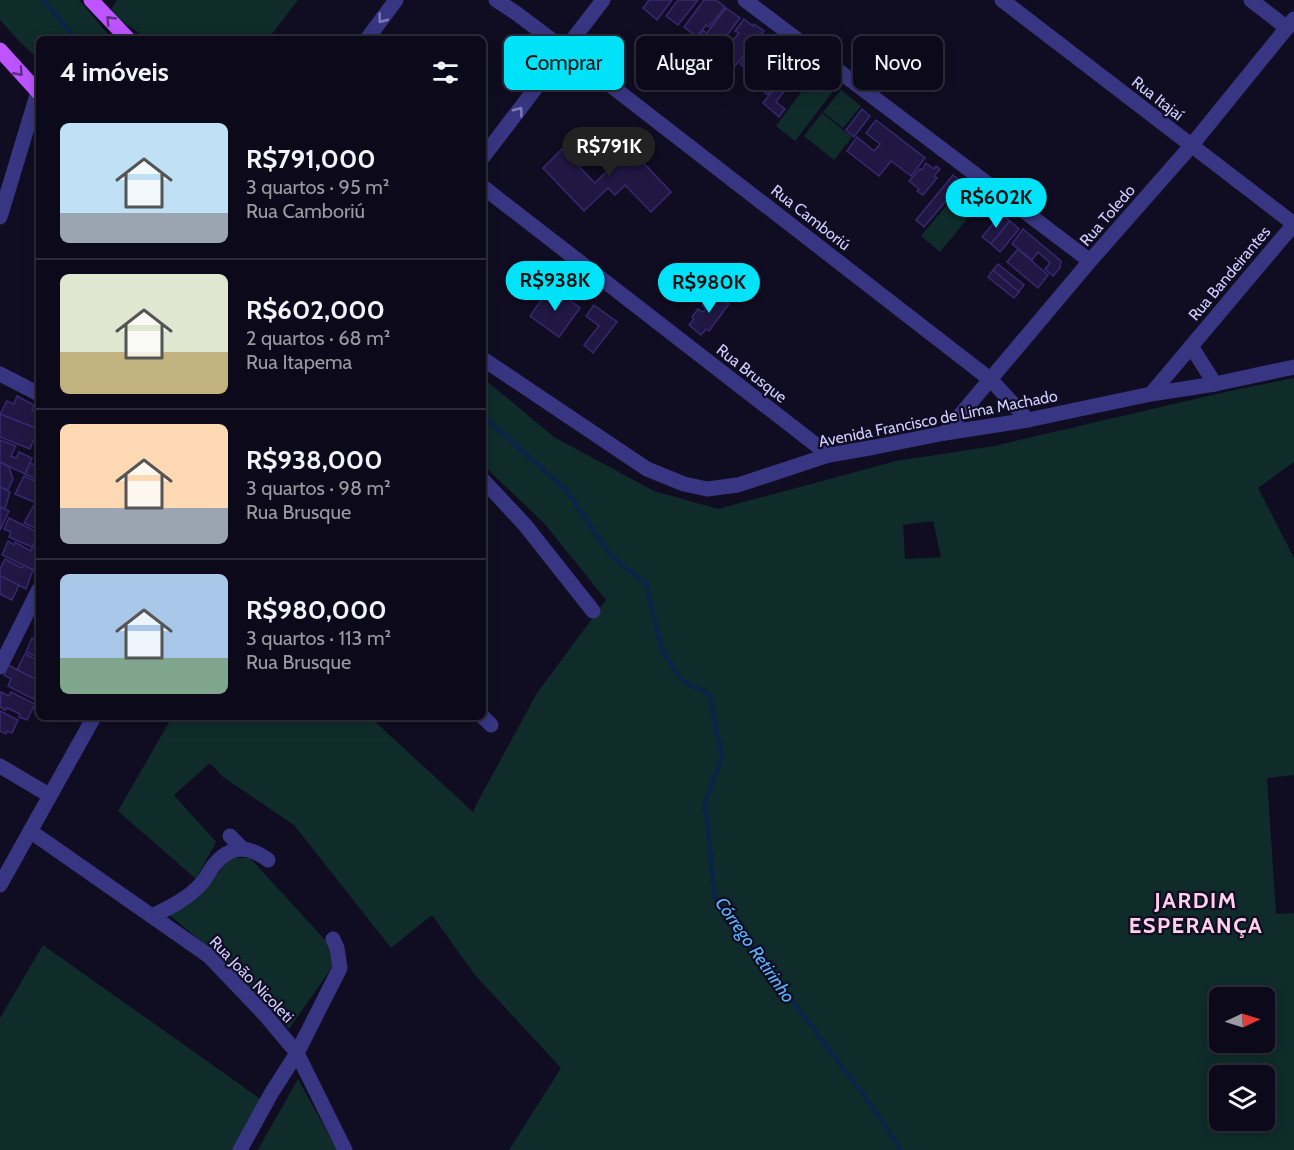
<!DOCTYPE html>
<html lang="pt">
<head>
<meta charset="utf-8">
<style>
	body { margin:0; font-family:Cabin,sans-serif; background:#151323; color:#f1f3f6; height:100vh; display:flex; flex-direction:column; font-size:22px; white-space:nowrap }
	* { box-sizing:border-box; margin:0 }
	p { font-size:20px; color:#9a9aa2 }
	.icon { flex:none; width:33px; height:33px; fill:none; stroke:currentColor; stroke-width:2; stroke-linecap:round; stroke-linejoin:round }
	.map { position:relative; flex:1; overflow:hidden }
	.side { position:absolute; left:36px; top:36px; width:450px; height:684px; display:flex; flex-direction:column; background:#0c0a1a; border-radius:9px; box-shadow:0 3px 15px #0003,0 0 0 2px #2c2b39 }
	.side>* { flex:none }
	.top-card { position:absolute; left:504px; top:36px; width:570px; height:54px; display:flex; gap:12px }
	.needle { width:39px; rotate:86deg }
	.fabs { position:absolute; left:1209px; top:987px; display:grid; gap:12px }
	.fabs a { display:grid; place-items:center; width:66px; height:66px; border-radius:9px; background:#0c0a1a; box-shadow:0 3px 15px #0003,0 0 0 2px #2c2b39; font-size:30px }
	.price { position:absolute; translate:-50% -51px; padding:0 14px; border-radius:21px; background:#00e2f8; color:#111; font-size:20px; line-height:39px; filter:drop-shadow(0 2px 3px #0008) }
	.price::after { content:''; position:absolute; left:50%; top:36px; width:18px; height:14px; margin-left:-9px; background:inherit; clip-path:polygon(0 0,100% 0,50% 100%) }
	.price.on { background:#222; color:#fff }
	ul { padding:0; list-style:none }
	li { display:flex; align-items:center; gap:18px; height:150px; padding:0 24px }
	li+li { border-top:2px solid #2c2b39 }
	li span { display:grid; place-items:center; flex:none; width:168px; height:120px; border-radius:9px; color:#555 }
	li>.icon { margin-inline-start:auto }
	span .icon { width:72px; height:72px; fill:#fffc; stroke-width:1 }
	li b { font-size:26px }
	h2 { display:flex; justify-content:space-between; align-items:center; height:72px; padding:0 24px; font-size:26px }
	.pill { padding:0 21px; border-radius:9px; background:#0c0a1a; box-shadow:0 3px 15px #0003,0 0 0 2px #2c2b39; font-size:21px; line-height:54px }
	.pill.on { background:#00e2f8; color:#111 }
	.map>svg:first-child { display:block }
</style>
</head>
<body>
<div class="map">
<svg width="1294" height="1150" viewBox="0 0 1294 1150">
	<rect width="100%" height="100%" fill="#100d22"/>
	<g fill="#0f2c2a" fill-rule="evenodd">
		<path d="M0 0H79L112 39H39V60L19 41 0 20Z"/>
		<path d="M117 0H298L268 39H147L110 12Z"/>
		<path d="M817 71 837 86 795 141 776 126Z"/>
		<path d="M841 90 861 106 843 128 823 112Z"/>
		<path d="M822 113 852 137 834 160 804 136Z"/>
		<path d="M965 183 984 198 940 252 921 236Z"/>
		<path d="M483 378 554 437 654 491 718 509 896 461 994 446 1234 390 1294 378V462L1258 488 1294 558V775L1267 778 1276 914 1294 913V1150H509L561 1068 475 975 432 915 391 948 294 825 223 777 210 763 174 795 216 842 196 879 118 811 172 717H370L473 812 477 803 537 693 606 600 544 523 483 465ZM933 521 941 557 905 559 903 525ZM1220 998H1264V1042H1220ZM1220 1076H1264V1120H1220Z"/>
		<path d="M230 858H250L326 941 332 951 333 966 289 1029 214 952 168 914 217 874Z"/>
		<path d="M43 945 262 1100 234 1150H0V1018Z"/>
		<path d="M298 1079 337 1150H258Z"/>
	</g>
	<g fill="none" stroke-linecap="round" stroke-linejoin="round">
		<g stroke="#0b2347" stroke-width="4.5">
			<path d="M43 0 76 39"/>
			<path d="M483 416 566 490 610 555 646 583 661 647 681 680 709 694 722 756 705 803 715 898 868 1101 901 1150"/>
		</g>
	</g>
	<g fill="#201843" stroke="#362970" stroke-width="1.5">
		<path d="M649 0H672L657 20 643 8Z"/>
		<path d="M678 0H698L678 25 666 16Z"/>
		<path d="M704 0H716L725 7 709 27 706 25 697 37 684 27Z"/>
		<path d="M726 8 740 18 715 51 697 38 703 30 707 33Z"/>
		<path d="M744 19 753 26 754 24 764 31 735 66 721 55 739 33 735 31Z"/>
		<path d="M757 42 770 53 753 74 740 64Z"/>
		<path d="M777 47 789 57 785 62 793 68 782 82 777 78 774 82 776 85 768 95 755 84 764 73 762 70 772 58 770 56Z"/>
		<path d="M778 84 785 90 776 102 785 109 779 117 763 103Z"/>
		<path d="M862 109 870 116 854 137 846 130Z"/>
		<path d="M876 120 925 158 911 176 891 161 879 176 847 151 857 137 874 151 880 144 866 133Z"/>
		<path d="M623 141 671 192 651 212 625 185 615 195 608 188 584 211 543 168 562 149 595 183 609 169 602 161Z"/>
		<path d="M926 163 934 169 936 166 940 169 934 176 937 178 923 195 917 191 919 189 909 181 920 169 922 170Z"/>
		<path d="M953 175 962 182 924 227 916 220Z"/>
		<path d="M1001 214 1010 221 991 244 982 237Z"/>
		<path d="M1010 221 1019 229 1000 252 991 244Z"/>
		<path d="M1023 229 1061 261 1060 268 1053 276 1045 269 1050 263 1038 252 1032 260 1012 244Z"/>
		<path d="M1018 249 1048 275 1038 288 1007 262Z"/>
		<path d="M998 264 1024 285 1019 292 993 270Z"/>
		<path d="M993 270 1019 292 1014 298 988 277Z"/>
		<path d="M718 281 735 294 731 299 715 286Z"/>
		<path d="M551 286 580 308 559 337 530 316Z"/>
		<path d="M712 291 729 304 709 331 706 329 701 335 689 325 694 319 692 317 698 309 703 312 706 309 702 305Z"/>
		<path d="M594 305 617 322 593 353 584 345 599 326 586 316Z"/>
		<path d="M17 396 34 405 32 410 39 413V418L35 428 0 414 7 401 14 404Z"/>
		<path d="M0 414 38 429 30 449 0 437Z"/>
		<path d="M0 440 16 446 11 456 16 458 19 452 32 458 25 474 0 462Z"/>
		<path d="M0 462 9 467 13 479 8 490 0 487Z"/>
		<path d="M30 463 39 467V480L25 474Z"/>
		<path d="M24 476 39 483V504L15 494Z"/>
		<path d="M0 487 10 492 5 509 0 507Z"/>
		<path d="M34 505 39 508V530L24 523Z"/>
		<path d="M0 507 9 511 0 530Z"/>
		<path d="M9 518 39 533 32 547 9 537 11 532 4 529Z"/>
		<path d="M8 541 14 545 15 542 31 551 32 547 39 551V556L33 570 2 555Z"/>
		<path d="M5 559 22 568 24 565 33 570 26 589 0 576V569Z"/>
		<path d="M0 576 19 585 12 600 0 594Z"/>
		<path d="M32 638 39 641V658L26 652Z"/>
		<path d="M25 654 39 661V681L17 670Z"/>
		<path d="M8 665 39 681V686L33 699 8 686 11 679 4 675Z"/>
		<path d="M1 692 9 696 11 692 35 704 27 720 19 717 20 714 7 708 5 710 0 707Z"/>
		<path d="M0 711 18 720 12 733 7 731 6 734 0 731Z"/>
	</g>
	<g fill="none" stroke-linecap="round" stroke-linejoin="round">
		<g stroke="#383682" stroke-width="15">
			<path d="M496 0 516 13 565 50 991 380 1028 420"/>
			<path d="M745 0 1090 261"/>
			<path d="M1002 0 1294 224 1151 394"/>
			<path d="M1251 0 1287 28"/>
			<path d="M367 39 396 0"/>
			<path d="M483 157 603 0"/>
			<path d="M483 187 829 455"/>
			<path d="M0 217 38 92"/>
			<path d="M1191 346 1215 384"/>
			<path d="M483 359 647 469 684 484 707 489 738 485 829 455 875 447 945 433 1028 420 1151 394 1215 384 1294 367"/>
			<path d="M0 374 39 394"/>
			<path d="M945 433 1090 261 1191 146 1294 19"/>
			<path d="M483 480 525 525 593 611"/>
			<path d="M0 667 39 589"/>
			<path d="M483 717 491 725"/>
			<path d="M0 766 49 795"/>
			<path d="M30 831 209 956 266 1016 297 1053 345 1150"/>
			<path d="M230 836 243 849"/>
			<path d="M0 885 94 717"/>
			<path d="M152 916C169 908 187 899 200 885 206 879 209 871 214 865 230 845 248 845 268 860"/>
			<path d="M240 1150 272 1092 297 1053 340 968 337 948 333 939"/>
		</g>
		<g stroke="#bd54ff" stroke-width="15">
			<path d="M91 0 128 39"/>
			<path d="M0 50 39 93"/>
		</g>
	</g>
	<defs><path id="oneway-chevron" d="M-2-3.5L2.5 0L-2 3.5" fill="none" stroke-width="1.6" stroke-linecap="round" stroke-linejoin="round" transform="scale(1.5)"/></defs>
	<g stroke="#7d7aba">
		<use href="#oneway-chevron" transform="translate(382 19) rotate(127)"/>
		<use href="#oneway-chevron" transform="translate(519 111) rotate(-53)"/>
	</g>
	<g stroke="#5e2d85">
		<use href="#oneway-chevron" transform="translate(110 20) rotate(-134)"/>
		<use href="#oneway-chevron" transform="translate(19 72) rotate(48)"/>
	</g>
	<g text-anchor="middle" stroke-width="4.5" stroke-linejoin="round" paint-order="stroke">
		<g font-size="16" fill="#d2cdff" stroke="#100d22">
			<text transform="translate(1158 98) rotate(38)" y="6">Rua Itajaí</text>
			<text transform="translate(1107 215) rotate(-49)" y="6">Rua Toledo</text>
			<text transform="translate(811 217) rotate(38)" y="6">Rua Camboriú</text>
			<text transform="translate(1229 273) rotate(-50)" y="6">Rua Bandeirantes</text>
			<text transform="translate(752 373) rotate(38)" y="6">Rua Brusque</text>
			<text transform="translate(938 418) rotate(-11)" y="6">Avenida Francisco de Lima Machado</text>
			<text transform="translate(252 979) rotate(46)" y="6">Rua João Nicoleti</text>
		</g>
		<g font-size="18" font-style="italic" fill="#5bb5ff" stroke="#100d22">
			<text transform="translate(755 950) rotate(55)" y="6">Córrego Retirinho</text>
		</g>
		<g font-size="22" font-weight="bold" letter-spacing="1.5" fill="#ffcfee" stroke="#100d22">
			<text x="1196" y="908">JARDIM<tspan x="1196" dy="25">ESPERANÇA</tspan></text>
		</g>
	</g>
</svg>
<div class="fabs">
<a><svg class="needle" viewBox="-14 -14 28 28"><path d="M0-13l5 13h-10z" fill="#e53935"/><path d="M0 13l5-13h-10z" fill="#9a9aa2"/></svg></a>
<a><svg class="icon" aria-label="layers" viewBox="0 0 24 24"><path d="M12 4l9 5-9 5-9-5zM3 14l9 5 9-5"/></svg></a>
</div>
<b class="price on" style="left:609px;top:178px">R$791K</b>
<b class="price" style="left:996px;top:229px">R$602K</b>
<b class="price" style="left:555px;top:312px">R$938K</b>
<b class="price" style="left:709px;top:314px">R$980K</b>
<div class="top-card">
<a class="pill on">Comprar</a>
<a class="pill">Alugar</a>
<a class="pill">Filtros</a>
<a class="pill">Novo</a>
</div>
<section class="side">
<h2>4 imóveis<svg class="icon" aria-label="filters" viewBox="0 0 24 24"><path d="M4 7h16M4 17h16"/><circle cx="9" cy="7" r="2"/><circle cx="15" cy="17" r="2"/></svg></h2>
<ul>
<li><span style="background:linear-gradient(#bfe0f5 75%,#9aa5b1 0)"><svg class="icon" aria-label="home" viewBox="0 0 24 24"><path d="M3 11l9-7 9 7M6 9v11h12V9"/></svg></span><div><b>R$791,000</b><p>3 quartos · 95 m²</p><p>Rua Camboriú</p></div></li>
<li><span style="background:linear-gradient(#dfe7d0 65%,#c2b280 0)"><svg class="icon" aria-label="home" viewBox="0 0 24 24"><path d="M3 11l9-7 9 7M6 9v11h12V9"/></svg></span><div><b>R$602,000</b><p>2 quartos · 68 m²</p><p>Rua Itapema</p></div></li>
<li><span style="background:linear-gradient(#ffd9b3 70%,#9aa5b1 0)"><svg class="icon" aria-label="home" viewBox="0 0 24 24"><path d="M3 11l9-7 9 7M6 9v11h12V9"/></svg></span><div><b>R$938,000</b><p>3 quartos · 98 m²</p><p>Rua Brusque</p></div></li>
<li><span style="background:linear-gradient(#a9c7e8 70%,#7fa58c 0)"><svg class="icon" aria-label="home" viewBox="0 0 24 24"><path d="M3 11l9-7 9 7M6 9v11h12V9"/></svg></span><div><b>R$980,000</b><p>3 quartos · 113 m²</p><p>Rua Brusque</p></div></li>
</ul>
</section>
</div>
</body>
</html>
